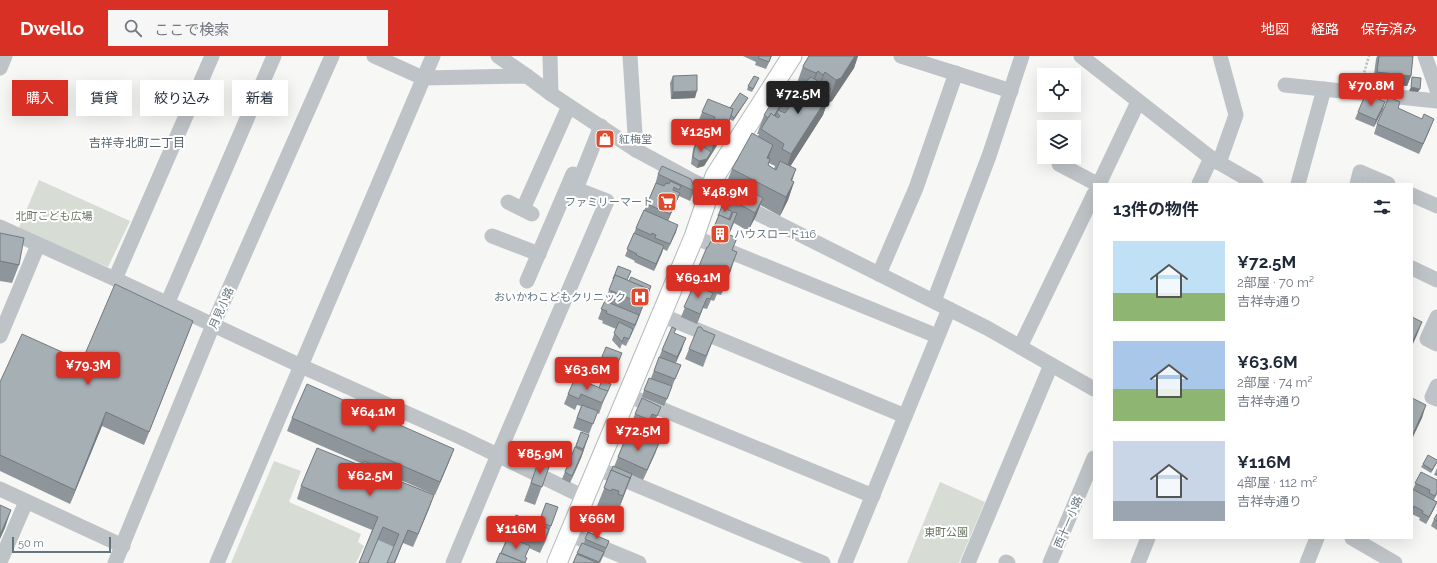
<!DOCTYPE html>
<html lang="ja">
<head>
<meta charset="utf-8">
<style>
	body { margin:0; font-family:Raleway,"Noto Sans JP",sans-serif; background:#f6f6f7; color:#1f2937; height:100vh; display:flex; flex-direction:column; font-size:15px; white-space:nowrap }
	* { box-sizing:border-box; margin:0 }
	p { font-size:13px; color:#747a83 }
	.icon { flex:none; width:22px; height:22px; fill:none; stroke:currentColor; stroke-width:2; stroke-linecap:round; stroke-linejoin:round }
	.map { position:relative; flex:1; overflow:hidden }
	.sheet { position:absolute; left:1093px; top:127px; width:320px; height:356px; display:flex; flex-direction:column; background:#fff; border-radius:0px; box-shadow:0 4px 16px #0002 }
	.sheet>* { flex:none }
	.hud { position:absolute; left:12px; top:24px; width:380px; height:36px; display:flex; gap:8px }
	.controls { position:absolute; left:1037px; top:12px; display:grid; gap:8px }
	.controls a { display:grid; place-items:center; width:44px; height:44px; border-radius:0px; background:#fff; box-shadow:0 4px 16px #0002; font-size:20px }
	.scale { position:absolute; left:12px; bottom:10px; width:99px; box-sizing:border-box; padding-left:4px; border:2px solid #63757f; border-top:0; font-size:11px; line-height:14px; white-space:nowrap; color:#63757f; -webkit-text-stroke:3px #fff; paint-order:stroke }
	.price { position:absolute; translate:-50% -34px; padding:0 9px; border-radius:4px; background:#d93025; color:#fff; font-size:13px; line-height:26px; filter:drop-shadow(0 1px 2px #0008) }
	.price::after { content:''; position:absolute; left:50%; top:24px; width:12px; height:9px; margin-left:-6px; background:inherit; clip-path:polygon(0 0,100% 0,50% 100%) }
	.price.active { background:#222; color:#fff }
	ul { padding:0; list-style:none }
	li { display:flex; align-items:center; gap:12px; height:100px; padding:0 20px }
	li span { display:grid; place-items:center; flex:none; width:112px; height:80px; border-radius:0px; color:#555 }
	li>.icon { margin-inline-start:auto }
	span .icon { width:48px; height:48px; fill:#fffc; stroke-width:1 }
	li b { font-size:17px }
	h2 { display:flex; justify-content:space-between; align-items:center; height:48px; padding:0 20px; font-size:17px }
	.chip { padding:0 14px; border-radius:0px; background:#fff; box-shadow:0 4px 16px #0002; font-size:14px; line-height:36px }
	.chip.active { background:#d93025; color:#fff }
	header { display:flex; align-items:center; gap:24px; box-sizing:border-box; height:56px; padding:0 20px; background:#d93025; color:#fff }
	header strong { font-size:19px }
	nav { display:flex; gap:22px; margin-inline-start:auto; font-size:14px }
	.search { width:280px; height:36px; background:#f6f6f7; display:flex; align-items:center; gap:10px; box-sizing:border-box; padding:0 14px; border-radius:0px; color:#747a83; font-size:15px }
	.map>svg:first-child { display:block }
</style>
</head>
<body>
<header>
<strong>Dwello</strong>
<div class="search"><svg class="icon" aria-label="search" viewBox="0 0 24 24"><circle cx="10" cy="10" r="6"/><path d="M15 15l6 6"/></svg>ここで検索</div>
<nav><a>地図</a><a>経路</a><a>保存済み</a></nav>
</header>
<div class="map">
<svg width="1437" height="507" viewBox="0 0 1437 507">
	<rect width="100%" height="100%" fill="#f7f7f5"/>
	<g fill="#d7dcd4">
		<path d="M39 124 130 165 108 211 18 174Z"/>
		<path d="M274 405 301 415 289 446 361 478 358 486 364 490 356 507H231Z"/>
		<path d="M940 426 985 446 959 507H907Z"/>
	</g>
	<path fill="#b6c4c7" d="M378 484 395 491 388 507H368Z"/>
	<g fill="none" stroke-linecap="round" stroke-linejoin="round">
		<defs>
			<path id="major" d="M557 507 694 181 715 120 792 0"/>
		</defs>
		<use href="#major" stroke="#b2b8bb" stroke-width="21"/>
		<path stroke="#b9bcbf" stroke-width="2.5" stroke-dasharray="2 2" stroke-linecap="butt" d="M1362 24 1369 0"/>
		<g stroke="#bec3c7" stroke-width="15">
			<path d="M374 0 423 22 527 20 551 38 636 94 695 126 987 272 1094 333"/>
			<path d="M498 0 527 20"/>
			<path d="M550 0 551 38"/>
			<path d="M630 0 636 94"/>
			<path d="M901 0 1011 35"/>
			<path d="M1081 0 1211 102 1256 128"/>
			<path d="M1425 0 1437 34"/>
			<path d="M0 12 5 0"/>
			<path d="M1285 29 1437 45"/>
			<path d="M1219 107 1236 59 1220 0"/>
			<path d="M1059 108 1097 128"/>
			<path d="M1099 128 1138 46"/>
			<path d="M1199 128 1211 102"/>
			<path d="M1298 128 1324 33"/>
			<path d="M1357 128 1360 116 1388 128"/>
			<path d="M1412 139 1437 150"/>
			<path d="M508 146 532 158"/>
			<path d="M523 153 569 50"/>
			<path d="M0 171 115 223 301 310 460 381 584 441"/>
			<path d="M492 180 539 198"/>
			<path d="M694 181 937 280"/>
			<path d="M1412 212 1437 224"/>
			<path d="M879 218 916 132 956 17"/>
			<path d="M115 223 212 0"/>
			<path d="M527 225 573 118"/>
			<path d="M934 245 989 100 1022 0"/>
			<path d="M167 248 274 0"/>
			<path d="M661 259 905 360"/>
			<path d="M1437 261 1427 283 1437 288"/>
			<path d="M0 280 38 189"/>
			<path d="M1020 291 1094 138"/>
			<path d="M1437 330 1432 341 1437 343"/>
			<path d="M627 339 873 440"/>
			<path d="M596 412 823 507"/>
			<path d="M0 433 123 490"/>
			<path d="M569 478 639 507"/>
			<path d="M1352 482 1395 507"/>
			<path d="M0 506 26 446"/>
			<path d="M1006 506 1008 507"/>
			<path d="M115 507 213 269 332 0"/>
			<path d="M217 507 433 0"/>
			<path d="M453 507 498 399 607 145 576 133 601 70"/>
			<path d="M845 507 949 253"/>
			<path d="M968 507 1051 309"/>
			<path d="M1050 507 1094 402"/>
			<path d="M1138 507 1148 482"/>
			<path d="M1307 507 1317 482"/>
		</g>
		<use href="#major" stroke="#fff" stroke-width="19"/>
	</g>
	<g fill="#8e969b" fill-rule="evenodd">
		<path d="M743 0H772L766 13 755 9 756 6Z"/>
		<path d="M809 0H858L854 12 832 45 828 47H827L823 59 790 110 792 125 794 126 788 144 780 160 760 149 756 160 748 175 734 167 729 179 732 194 731 214 721 239 717 238 714 245 711 244 707 253 703 252 697 268 681 261 691 236 689 235 696 217 708 191 719 188 720 186 710 182 729 133 725 131 732 113 758 80 759 78H757L764 59 779 46 796 30 803 10ZM769 107 775 110 774 113 768 110Z"/>
		<path d="M1377 0H1413L1411 20 1407 30 1373 26 1376 3Z"/>
		<path d="M673 20 695 42 671 43 670 27Z"/>
		<path d="M757 26 752 36 747 34 748 30Z"/>
		<path d="M748 42 746 45 733 65 729 63 722 84 719 89 717 88 716 91 704 110 697 112 691 108 693 93 696 86 697 87 702 74 704 72 697 69 702 56 730 52Z"/>
		<path d="M1400 46 1398 53 1430 73 1419 98 1374 78 1377 68Z"/>
		<path d="M1383 53 1374 71 1355 63 1358 56Z"/>
		<path d="M658 118 695 133 690 145 679 140 668 165 676 176 667 195 663 193 654 215 634 206 635 205 625 200 636 172 644 155 655 129Z"/>
		<path d="M0 177 19 209 12 227 0 225Z"/>
		<path d="M627 224 651 230 636 269 626 290 622 288 620 293 612 284 616 273 602 267 603 265 598 263 609 234Z"/>
		<path d="M193 265 144 389 102 370 70 448 0 415V326L82 305Z"/>
		<path d="M703 274 715 279 703 311 685 303 689 293Z"/>
		<path d="M674 277 682 293 675 307 681 309 664 350 642 341 644 334 651 322 662 294Z"/>
		<path d="M622 297 613 320 597 313 601 303Z"/>
		<path d="M568 338H606L599 358 597 357 589 378 573 372 581 350 577 349 575 354 564 348Z"/>
		<path d="M635 358H658L654 367 650 365 648 369V383L659 387 643 424 632 419 617 458 612 456V454L605 451 604 453 597 450 610 418 614 411Z"/>
		<path d="M292 362 454 393 435 439 373 412 372 414 434 439 413 491 403 487 394 491 378 484 368 507H359L372 474 297 443 301 430 362 410 363 408 287 375Z"/>
		<path d="M581 376 589 379 581 402 570 427 562 423Z"/>
		<path d="M1437 404 1436 408 1431 417 1421 411 1423 408Z"/>
		<path d="M538 407 549 411 535 449 524 445Z"/>
		<path d="M1437 412V420L1434 419Z"/>
		<path d="M1421 416 1437 438 1434 444 1437 446 1434 453 1426 468 1419 464 1420 462 1412 458V434L1413 433Z"/>
		<path d="M546 447 558 451 546 484 540 497 529 492 525 501 501 497 511 470 538 468Z"/>
		<path d="M1437 458V474L1431 470 1434 463Z"/>
		<path d="M588 476 609 485 601 505 600 507H573L582 487H584Z"/>
	</g>
	<g fill="#747a7e">
		<path d="M855 0H858L854 12 832 45 828 47 836 24Z"/>
		<path d="M818 15 809 38 808 40 816 17Z"/>
		<path d="M825 16 817 39 815 42 823 19Z"/>
		<path d="M1377 16 1411 20 1407 30 1373 26Z"/>
		<path d="M1411 31 1420 33 1418 36 1409 35Z"/>
		<path d="M831 33 828 41 831 36 823 59 783 122 791 98Z"/>
		<path d="M697 35 695 42 671 43 673 36Z"/>
		<path d="M748 42 746 45 733 65 734 62Z"/>
		<path d="M1385 46 1383 53 1374 71 1376 64Z"/>
		<path d="M781 48 778 58V54L772 71 771 64Z"/>
		<path d="M1434 63 1430 73 1419 98 1423 88Z"/>
		<path d="M727 71 722 84 719 89 723 76Z"/>
		<path d="M721 78 716 91 704 110 697 112 699 105 711 97 713 89Z"/>
		<path d="M773 89 767 107V102Z"/>
		<path d="M796 113 790 131 784 142 791 124Z"/>
		<path d="M794 126 788 144 780 160 786 141Z"/>
		<path d="M680 137 676 147 666 168 670 158Z"/>
		<path d="M763 142 756 160 748 175 755 157Z"/>
		<path d="M678 169 676 176 667 195 670 188Z"/>
		<path d="M664 190 662 197 654 215 656 208Z"/>
		<path d="M737 196 731 214 721 239 727 221Z"/>
		<path d="M651 230 649 237 636 267 643 248Z"/>
		<path d="M707 242 703 252 697 268 700 258Z"/>
		<path d="M193 265 188 278 144 389 149 376Z"/>
		<path d="M1422 266 1417 279 1412 290V286Z"/>
		<path d="M686 282 682 293 674 311 677 301Z"/>
		<path d="M1426 349 1422 362 1412 383V380Z"/>
		<path d="M106 356 102 370 70 448 75 434Z"/>
		<path d="M589 379 581 402 570 427 581 399Z"/>
		<path d="M659 387 655 398 643 424 647 414Z"/>
		<path d="M454 393 449 406 435 439 440 426Z"/>
		<path d="M1437 406 1436 408 1431 417 1432 414Z"/>
		<path d="M632 418 627 431 617 458 623 440Z"/>
		<path d="M434 439 429 453 413 491 418 478Z"/>
		<path d="M1437 446 1434 453 1426 468 1429 461Z"/>
		<path d="M11 454 5 472 0 483V479Z"/>
		<path d="M408 474 403 487 395 507H394Z"/>
		<path d="M609 485 604 498 601 505 606 492Z"/>
	</g>
	<g fill="#a5afb4" stroke="#747a7e">
		<path d="M759 0H771L769 6 758 2Z"/>
		<path d="M809 0H855L841 22 836 24 825 16 823 19 818 15 816 17 804 12 803 10Z"/>
		<path d="M1379 0H1413L1411 20 1377 16Z"/>
		<path d="M697 19V35L673 36V20Z"/>
		<path d="M754 20 759 22 753 33 748 30Z"/>
		<path d="M811 21 831 33 829 35 831 36 791 98 782 93 784 88 761 73 771 57 778 62 780 60 777 57 778 54 785 57 790 50 788 46 792 39 794 37 796 38 803 28Z"/>
		<path d="M1412 21 1421 22 1420 33 1411 31Z"/>
		<path d="M791 27 800 32 796 38 794 37 792 39 788 46 786 51 781 48 774 60 771 57 768 62 764 59 774 43 779 46Z"/>
		<path d="M740 37 748 42 734 62 731 59 733 53 730 52Z"/>
		<path d="M1366 37 1385 46 1376 64 1358 56Z"/>
		<path d="M1389 41 1400 46 1398 52 1422 63 1424 58 1434 63 1423 88 1377 68Z"/>
		<path d="M708 43 733 53 727 71 723 76 717 73 718 70 712 68 715 61 702 56Z"/>
		<path d="M706 68 721 78 713 89 701 81 704 76 702 74Z"/>
		<path d="M752 77 773 89 767 102 770 103 768 109 776 114 780 105 796 113 791 124 794 126 786 141 732 113Z"/>
		<path d="M696 86 711 96 707 103 699 105 693 101Z"/>
		<path d="M662 110 691 123 695 133 694 135 658 118Z"/>
		<path d="M670 125 681 130 679 134 674 131 673 134 680 137 670 158 647 148 656 127 664 130 666 127 669 128Z"/>
		<path d="M733 127 763 142 755 157 739 148V145L727 138 729 132Z"/>
		<path d="M722 150 732 156 729 163 719 159 718 160Z"/>
		<path d="M644 154 678 169 670 188 655 182 656 179 652 177 651 179 636 172Z"/>
		<path d="M733 156 737 157 729 177 714 171 719 159 730 164Z"/>
		<path d="M0 177 24 182 19 209 0 205Z"/>
		<path d="M634 177 664 190 656 208 636 199 637 198 627 193Z"/>
		<path d="M724 179H730L737 182 732 194 737 196 727 221 724 220 721 227 696 217 707 191H708L711 185 719 188Z"/>
		<path d="M618 210 631 215 627 224 615 219 613 223Z"/>
		<path d="M615 219 649 233 643 248 609 234Z"/>
		<path d="M631 221 651 230 647 240 649 233 629 225Z"/>
		<path d="M115 228 193 265 149 376 106 356 75 434 0 399V326L22 278 82 305Z"/>
		<path d="M694 229 713 237 710 243 707 242 700 258 684 251Z"/>
		<path d="M605 245 639 259 635 269 606 257 607 255 601 253Z"/>
		<path d="M1412 261 1422 266 1412 286Z"/>
		<path d="M619 266 633 273 629 283 624 281 622 286 614 277Z"/>
		<path d="M672 271 676 273 674 277 686 282 677 301 662 294Z"/>
		<path d="M698 271H701L703 274 715 279 706 300 689 293Z"/>
		<path d="M606 291 622 297 617 309 601 303Z"/>
		<path d="M659 301 681 309 675 323 654 315Z"/>
		<path d="M575 322 608 335 602 347 581 338 579 343 568 338Z"/>
		<path d="M649 322 672 330 667 343 644 334Z"/>
		<path d="M602 324 611 328 608 335 599 332Z"/>
		<path d="M307 328 454 393 440 426 292 362Z"/>
		<path d="M642 342 661 351 657 360 652 358 650 364 635 358Z"/>
		<path d="M1412 342 1426 349 1412 380Z"/>
		<path d="M582 349 598 355 593 368 577 362Z"/>
		<path d="M634 363 652 371 647 384 628 376Z"/>
		<path d="M581 376 589 379 583 393 576 390Z"/>
		<path d="M627 379 645 387 647 383 659 387 647 414 618 401Z"/>
		<path d="M575 391 583 395 572 420 565 416Z"/>
		<path d="M317 392 434 439 418 478 408 474 394 507H387L399 478 383 471 368 507H359L378 461 301 430Z"/>
		<path d="M1428 399 1437 404V406L1432 414 1423 408Z"/>
		<path d="M364 405 374 409 372 414 362 410Z"/>
		<path d="M538 407 549 411 542 431 531 427Z"/>
		<path d="M613 410 632 418 629 425 630 422 611 414 610 418Z"/>
		<path d="M611 414 630 422 623 440 618 438 619 435 612 433 611 435 604 432Z"/>
		<path d="M1421 416 1437 424V436L1435 440 1429 437 1430 434 1415 427Z"/>
		<path d="M1412 433 1437 446 1429 461 1422 457 1423 455 1414 450 1413 453H1412Z"/>
		<path d="M546 447 558 451 551 470 539 466Z"/>
		<path d="M0 449 11 454 0 479Z"/>
		<path d="M1437 458V465L1434 463Z"/>
		<path d="M516 459 549 473 545 483 511 470Z"/>
		<path d="M588 476 609 485 606 492 585 483Z"/>
		<path d="M508 481 530 490 525 501 527 502 525 507 501 497Z"/>
		<path d="M582 487 604 496 599 506 577 497Z"/>
		<path d="M500 497 525 507H496Z"/>
		<path d="M577 498 598 507H573Z"/>
	</g>
	<defs>
		<symbol id="shop-square" viewBox="-11 -11 22 22"><rect x="-9" y="-9" width="18" height="18" rx="4" fill="#e04a2c" stroke="#fff"/><path d="M-5-2.5h2.3a2.7 3.5 0 0 1 5.4 0H5L5.5 6h-11ZM-1.5-2.5h3a1.5 2.3 0 0 0-3 0Z" fill="#fff"/></symbol>
		<symbol id="supermarket-square" viewBox="-11 -11 22 22"><rect x="-9" y="-9" width="18" height="18" rx="4" fill="#e04a2c" stroke="#fff"/><path d="M-6-5.5h2.5l.6 2H6L4.5 2H-2.5L-4.4-4H-6ZM-1.5 3.2a1.3 1.3 0 1 0 .1 0ZM3 3.2a1.3 1.3 0 1 0 .1 0Z" fill="#fff"/></symbol>
		<symbol id="building-square" viewBox="-11 -11 22 22"><rect x="-9" y="-9" width="18" height="18" rx="4" fill="#e04a2c" stroke="#fff"/><path d="M-4-6H4V6H1V3H-1V6H-4ZM-2.5-4.3h1.7v1.8h-1.7ZM.8-4.3h1.7v1.8H.8ZM-2.5-1h1.7V.8h-1.7ZM.8-1h1.7V.8H.8Z" fill="#fff"/></symbol>
		<symbol id="hospital-square" viewBox="-11 -11 22 22"><rect x="-9" y="-9" width="18" height="18" rx="4" fill="#e04a2c" stroke="#fff"/><path d="M-5-5h3v3.5h4V-5h3V5h-3V1.5h-4V5h-3Z" fill="#fff"/></symbol>
	</defs>
	<g fill-rule="evenodd">
		<use href="#shop-square" x="594" y="72" width="22" height="22"/>
		<use href="#supermarket-square" x="656" y="135" width="22" height="22"/>
		<use href="#building-square" x="709" y="167" width="22" height="22"/>
		<use href="#hospital-square" x="629" y="230" width="22" height="22"/>
	</g>
	<g text-anchor="middle" stroke-width="4" stroke-linejoin="round" paint-order="stroke">
		<g font-size="11" fill="#63757f" stroke="#fff" text-anchor="start">
			<text x="619" y="87">紅梅堂</text>
			<text x="653" y="150" text-anchor="end">ファミリーマート</text>
			<text x="734" y="182">ハウスロード116</text>
			<text x="626" y="245" text-anchor="end">おいかわこどもクリニック</text>
		</g>
		<g font-size="11" fill="#677762" stroke="#fff">
			<text x="54" y="164">北町こども広場</text>
			<text x="946" y="480">東町公園</text>
		</g>
		<g font-size="11" fill="#63757f" stroke="#fff">
			<text transform="translate(221 252) rotate(-66)" y="4">月見小路</text>
			<text transform="translate(1068 466) rotate(-67)" y="4">西十一小路</text>
		</g>
		<g font-size="12" fill="#55626a" stroke="#fff">
			<text x="137" y="91">吉祥寺北町二丁目</text>
		</g>
	</g>
</svg>
<div class="controls">
<a><svg class="icon" aria-label="locate" viewBox="0 0 24 24"><circle cx="12" cy="12" r="6"/><path d="M12 2v4M12 18v4M2 12h4M18 12h4"/></svg></a>
<a><svg class="icon" aria-label="layers" viewBox="0 0 24 24"><path d="M12 4l9 5-9 5-9-5zM3 14l9 5 9-5"/></svg></a>
</div>
<div class="scale">50 m</div>
<b class="price" style="left:1371px;top:51px">¥70.8M</b>
<b class="price active" style="left:798px;top:59px">¥72.5M</b>
<b class="price" style="left:701px;top:97px">¥125M</b>
<b class="price" style="left:725px;top:157px">¥48.9M</b>
<b class="price" style="left:698px;top:243px">¥69.1M</b>
<b class="price" style="left:88px;top:330px">¥79.3M</b>
<b class="price" style="left:587px;top:335px">¥63.6M</b>
<b class="price" style="left:373px;top:377px">¥64.1M</b>
<b class="price" style="left:638px;top:396px">¥72.5M</b>
<b class="price" style="left:540px;top:419px">¥85.9M</b>
<b class="price" style="left:370px;top:441px">¥62.5M</b>
<b class="price" style="left:597px;top:484px">¥66M</b>
<b class="price" style="left:516px;top:494px">¥116M</b>
<div class="hud">
<a class="chip active">購入</a>
<a class="chip">賃貸</a>
<a class="chip">絞り込み</a>
<a class="chip">新着</a>
</div>
<section class="sheet">
<h2>13件の物件<svg class="icon" aria-label="filters" viewBox="0 0 24 24"><path d="M4 7h16M4 17h16"/><circle cx="9" cy="7" r="2"/><circle cx="15" cy="17" r="2"/></svg></h2>
<ul>
<li><span style="background:linear-gradient(#bfe0f5 65%,#8fb573 0)"><svg class="icon" aria-label="home" viewBox="0 0 24 24"><path d="M3 11l9-7 9 7M6 9v11h12V9"/></svg></span><div><b>¥72.5M</b><p>2部屋 · 70 m²</p><p>吉祥寺通り</p></div></li>
<li><span style="background:linear-gradient(#a9c7e8 60%,#8fb573 0)"><svg class="icon" aria-label="home" viewBox="0 0 24 24"><path d="M3 11l9-7 9 7M6 9v11h12V9"/></svg></span><div><b>¥63.6M</b><p>2部屋 · 74 m²</p><p>吉祥寺通り</p></div></li>
<li><span style="background:linear-gradient(#c9d6e8 75%,#9aa5b1 0)"><svg class="icon" aria-label="home" viewBox="0 0 24 24"><path d="M3 11l9-7 9 7M6 9v11h12V9"/></svg></span><div><b>¥116M</b><p>4部屋 · 112 m²</p><p>吉祥寺通り</p></div></li>
</ul>
</section>
</div>
</body>
</html>
